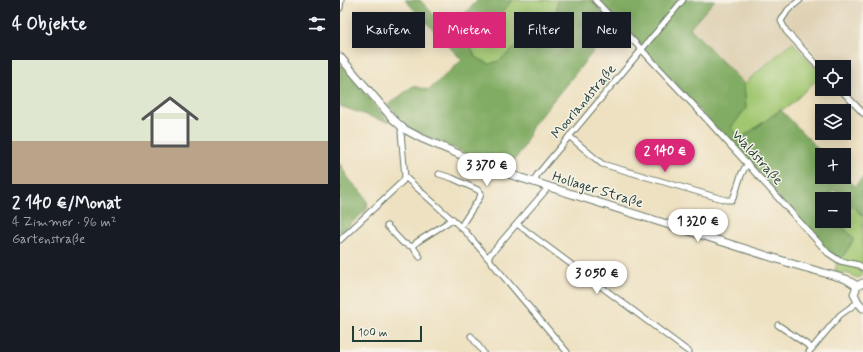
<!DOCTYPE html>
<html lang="de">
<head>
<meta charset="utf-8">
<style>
	body { margin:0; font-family:Mynerve,sans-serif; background:#20242c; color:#f1f3f6; height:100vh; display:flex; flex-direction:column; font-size:15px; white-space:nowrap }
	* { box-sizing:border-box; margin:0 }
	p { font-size:13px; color:#9ea1a6 }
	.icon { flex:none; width:22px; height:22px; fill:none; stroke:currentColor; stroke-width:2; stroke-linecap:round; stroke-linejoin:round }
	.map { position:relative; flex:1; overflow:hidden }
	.drawer { display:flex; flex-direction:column; background:#171b24; width:340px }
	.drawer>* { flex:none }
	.top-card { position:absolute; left:12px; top:12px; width:380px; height:36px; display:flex; gap:8px }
	.buttons { position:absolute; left:475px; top:60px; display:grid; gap:8px }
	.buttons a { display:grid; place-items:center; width:36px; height:36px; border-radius:0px; background:#171b24; box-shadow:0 2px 10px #0003; font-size:20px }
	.scale { position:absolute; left:12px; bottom:10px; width:70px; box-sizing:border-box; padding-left:4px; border:2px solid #1f3d34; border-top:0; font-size:11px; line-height:14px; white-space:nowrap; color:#1f3d34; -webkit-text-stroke:3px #f7f3e8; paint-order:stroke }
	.price { position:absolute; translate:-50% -34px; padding:0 9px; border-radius:14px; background:#fff; color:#222; font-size:13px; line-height:26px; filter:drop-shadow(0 1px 2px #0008) }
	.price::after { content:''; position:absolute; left:50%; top:24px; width:12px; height:9px; margin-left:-6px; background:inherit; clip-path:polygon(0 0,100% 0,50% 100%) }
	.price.selected { background:#db2777; color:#fff }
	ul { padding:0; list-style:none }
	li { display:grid; align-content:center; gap:8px; height:212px; padding:0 12px }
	li span { display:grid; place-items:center; height:124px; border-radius:0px; color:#555 }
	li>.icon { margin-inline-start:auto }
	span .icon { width:72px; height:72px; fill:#fffc; stroke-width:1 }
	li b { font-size:17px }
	h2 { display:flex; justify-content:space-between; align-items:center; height:48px; padding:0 12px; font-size:17px }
	.pill { padding:0 14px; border-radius:0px; background:#171b24; box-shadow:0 2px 10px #0003; font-size:14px; line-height:36px }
	.pill.selected { background:#db2777; color:#fff }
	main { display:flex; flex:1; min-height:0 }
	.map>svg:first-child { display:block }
</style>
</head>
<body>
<main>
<section class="drawer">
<h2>4 Objekte<svg class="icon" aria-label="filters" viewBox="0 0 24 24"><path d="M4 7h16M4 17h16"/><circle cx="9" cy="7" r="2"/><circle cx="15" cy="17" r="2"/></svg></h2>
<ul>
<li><span style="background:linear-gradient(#dfe7d0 65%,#b9a48a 0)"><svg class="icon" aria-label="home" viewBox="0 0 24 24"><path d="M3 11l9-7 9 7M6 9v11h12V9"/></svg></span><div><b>2 140 €/Monat</b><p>4 Zimmer · 96 m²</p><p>Gartenstraße</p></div></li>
</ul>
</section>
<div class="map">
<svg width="523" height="352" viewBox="0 0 523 352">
	<rect width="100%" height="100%" fill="#f7f3e8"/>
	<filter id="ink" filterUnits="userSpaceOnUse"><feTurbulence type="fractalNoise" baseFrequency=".025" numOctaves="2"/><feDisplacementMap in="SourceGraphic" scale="8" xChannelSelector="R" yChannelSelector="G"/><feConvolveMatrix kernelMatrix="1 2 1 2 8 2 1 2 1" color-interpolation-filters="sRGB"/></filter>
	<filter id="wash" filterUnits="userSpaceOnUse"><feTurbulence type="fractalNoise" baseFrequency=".012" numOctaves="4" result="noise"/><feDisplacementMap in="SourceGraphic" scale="16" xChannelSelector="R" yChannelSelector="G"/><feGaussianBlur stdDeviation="0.9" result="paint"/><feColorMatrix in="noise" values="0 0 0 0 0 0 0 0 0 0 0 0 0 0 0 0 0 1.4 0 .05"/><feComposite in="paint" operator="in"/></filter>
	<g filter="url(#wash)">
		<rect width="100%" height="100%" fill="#eee1c1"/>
		<path fill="#ded0b2" d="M375 0H523V118L495 89H504V67H482V75L452 43 404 84 350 28Z"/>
		<g fill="#a2c771" stroke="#608252">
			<path d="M173 0H217V10L206 21 159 61 149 64 135 57 131 48 134 40Z"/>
			<path d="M452 42 482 75 448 107 440 110 401 138 391 128 406 108 404 84Z"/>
			<path d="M504 199 523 216V268L500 261 514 239 498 221H504Z"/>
			<path d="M497 262C507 265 522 265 523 276L517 278 509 274 495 272Z"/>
		</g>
		<g fill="#81ac63" stroke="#50744c">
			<path d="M65 0H80L108 30 138 0H173L134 40 131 48 135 57 149 64 159 61 206 21 217 10V0H251L275 25 193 125 183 148 168 169 125 153 71 129 48 105 73 86 89 90 122 60Z"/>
			<path d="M259 0H375L350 28 404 84 406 108 391 128 401 138 441 110 484 155H482V177H504V176L515 186 523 177V216L494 190 486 199H482V221H498L514 239 500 261 494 258Z"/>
			<path d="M0 63 49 122 40 120 0 106Z"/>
			<path d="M0 164C3 169 6 175 10 180 17 189 30 196 27 209L0 234Z"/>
		</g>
	</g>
	<g filter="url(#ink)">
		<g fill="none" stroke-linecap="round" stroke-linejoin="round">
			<defs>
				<g id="minor">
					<path d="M255 0 361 113 488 253 500 261 519 265 523 268"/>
					<path d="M460 0 448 10 441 21 446 31 482 70"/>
					<path d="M0 8 1 0"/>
					<path d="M500 89 523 113"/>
					<path d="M62 127 61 132 65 177 126 232 227 352"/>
					<path d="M229 136 262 164 386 200H392C399 189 398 174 408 164"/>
					<path d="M99 174 112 178 138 190 141 193 140 197 121 226"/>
					<path d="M194 182 197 175 343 0"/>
					<path d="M177 224 349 352"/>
					<path d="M47 226 63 243 73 247"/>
					<path d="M0 240 63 181 65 177"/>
					<path d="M80 257 73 247 77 242 113 219"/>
					<path d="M148 257 206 190 207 187"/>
					<path d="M438 325 472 348"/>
					<path d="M131 336 143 352"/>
					<path d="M469 352 500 315 518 302"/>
				</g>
				<g id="secondary">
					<path d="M0 57 53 119 64 129 81 138 156 170 456 265 506 279 517 286"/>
					<path d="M523 283 517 286 514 294 518 302 523 308"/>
				</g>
			</defs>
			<use href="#minor" stroke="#677665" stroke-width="7"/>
			<use href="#secondary" stroke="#677665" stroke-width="9"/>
			<use href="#minor" stroke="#fff" stroke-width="5"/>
			<use href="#secondary" stroke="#fff" stroke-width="7"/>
		</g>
	</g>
	<g text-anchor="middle" stroke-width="3" stroke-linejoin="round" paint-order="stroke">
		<g font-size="14" fill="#1f3d34" stroke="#f7f3e8">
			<text transform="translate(243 101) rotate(-50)" y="5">Moorlandstraße</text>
			<text transform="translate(418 157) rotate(48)" y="5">Waldstraße</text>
			<text transform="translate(258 189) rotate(17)" y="5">Hollager Straße</text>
		</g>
	</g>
</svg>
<div class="buttons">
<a><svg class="icon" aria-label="locate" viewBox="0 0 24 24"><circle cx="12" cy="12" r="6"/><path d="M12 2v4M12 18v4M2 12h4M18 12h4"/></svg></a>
<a><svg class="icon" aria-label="layers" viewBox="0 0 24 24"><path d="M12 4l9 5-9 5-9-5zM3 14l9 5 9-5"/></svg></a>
<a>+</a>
<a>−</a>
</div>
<div class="scale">100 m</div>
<b class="price selected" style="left:325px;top:173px">2 140 €</b>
<b class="price" style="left:147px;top:187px">3 370 €</b>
<b class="price" style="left:358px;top:243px">1 320 €</b>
<b class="price" style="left:257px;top:295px">3 050 €</b>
<div class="top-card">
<a class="pill">Kaufen</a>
<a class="pill selected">Mieten</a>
<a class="pill">Filter</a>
<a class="pill">Neu</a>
</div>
</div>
</main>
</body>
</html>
